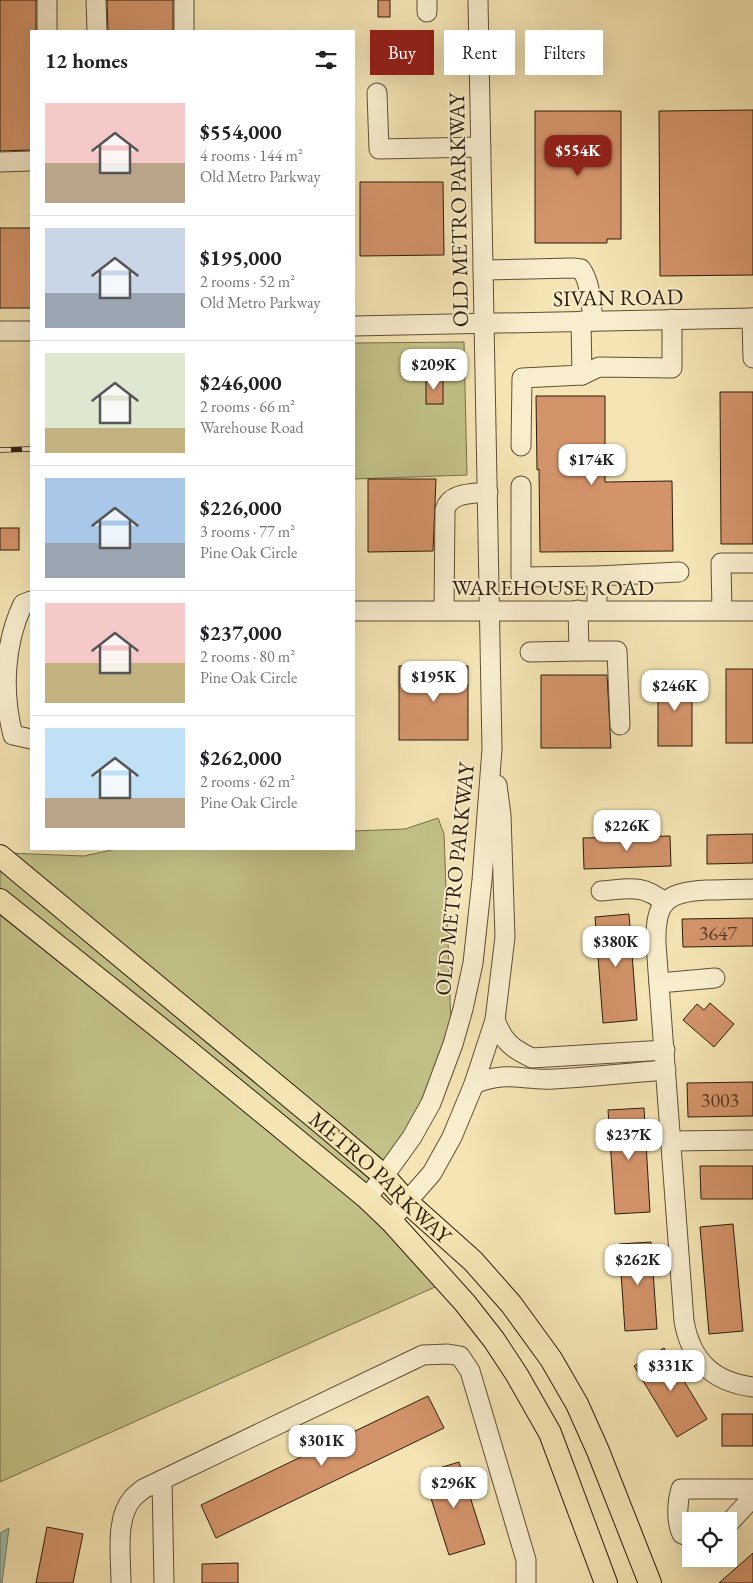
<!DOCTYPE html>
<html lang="en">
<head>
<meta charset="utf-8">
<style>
	body { margin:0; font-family:"EB Garamond",serif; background:#f2f2f2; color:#202124; height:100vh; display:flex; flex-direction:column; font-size:19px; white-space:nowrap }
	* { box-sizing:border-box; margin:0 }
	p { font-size:16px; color:#757577 }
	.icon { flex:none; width:28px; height:28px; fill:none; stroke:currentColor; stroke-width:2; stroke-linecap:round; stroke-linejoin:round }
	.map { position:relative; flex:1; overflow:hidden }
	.panel { position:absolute; left:30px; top:30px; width:325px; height:820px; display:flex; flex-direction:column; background:#fff; border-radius:0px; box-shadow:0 5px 20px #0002 }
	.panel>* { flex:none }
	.hud { position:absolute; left:370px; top:30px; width:308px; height:45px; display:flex; gap:10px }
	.controls { position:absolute; left:682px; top:1512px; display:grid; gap:10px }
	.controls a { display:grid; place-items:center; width:55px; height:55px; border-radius:0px; background:#fff; box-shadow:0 5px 20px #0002; font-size:25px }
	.price { position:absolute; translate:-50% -42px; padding:0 11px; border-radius:10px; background:#fff; color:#222; font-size:16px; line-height:32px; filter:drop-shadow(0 1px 2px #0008) }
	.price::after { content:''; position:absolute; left:50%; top:30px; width:15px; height:11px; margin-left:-8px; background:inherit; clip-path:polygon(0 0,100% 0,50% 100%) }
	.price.on { background:#8f2418; color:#fff }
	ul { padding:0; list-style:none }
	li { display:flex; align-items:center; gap:15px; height:125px; padding:0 15px }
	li+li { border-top:1px solid #e0e0e0 }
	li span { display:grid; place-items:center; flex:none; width:140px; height:100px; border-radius:0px; color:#555 }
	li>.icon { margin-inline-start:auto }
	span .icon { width:60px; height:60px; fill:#fffc; stroke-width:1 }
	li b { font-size:21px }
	h2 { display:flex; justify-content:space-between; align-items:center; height:60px; padding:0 15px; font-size:21px }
	.chip { padding:0 18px; border-radius:0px; background:#fff; box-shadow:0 5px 20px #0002; font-size:18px; line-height:45px }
	.chip.on { background:#8f2418; color:#fff }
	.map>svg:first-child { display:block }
</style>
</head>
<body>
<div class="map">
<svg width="753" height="1583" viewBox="0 0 753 1583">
	<rect width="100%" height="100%" fill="#f5e5b4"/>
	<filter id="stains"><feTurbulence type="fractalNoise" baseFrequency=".004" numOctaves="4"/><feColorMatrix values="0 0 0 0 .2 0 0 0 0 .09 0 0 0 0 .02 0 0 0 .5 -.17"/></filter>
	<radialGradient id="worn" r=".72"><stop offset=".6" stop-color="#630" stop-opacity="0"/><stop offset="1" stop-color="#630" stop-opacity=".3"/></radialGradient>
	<g fill="#c3c288" stroke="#77704a">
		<path d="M464 342 467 475 354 479V343Z"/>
		<path d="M438 818 444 834 451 1024 424 1099 406 1132 383 1165 8 853 84 856 116 849H354V831L405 829Z"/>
		<path d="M0 867 373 1178 366 1186 0 890Z"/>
		<path d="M0 911 362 1205 444 1283 0 1482Z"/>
	</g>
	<path fill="#9cbfab" stroke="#6f7e6c" d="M9 1528 2 1583H0V1533Z"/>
	<g fill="#d4946b" stroke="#2b1d0d">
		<path d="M0 0H36V31H31V150L0 151Z"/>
		<path d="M107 0H173V31H108Z"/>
		<rect x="378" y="0" width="12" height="17"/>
		<path d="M753 110V275L660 276 659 111Z"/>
		<path d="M535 111H621V239H607V243H535Z"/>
		<path d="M360 182H443L444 255 360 256Z"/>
		<rect x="0" y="228" width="31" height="80"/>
		<rect x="426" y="377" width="17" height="27"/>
		<path d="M720 392H753V544H721Z"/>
		<path d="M536 396H605V482L672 481 673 551 540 552 539 469 537 470Z"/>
		<path d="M368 479H436L433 551 368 552Z"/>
		<rect x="0" y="528" width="19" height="22"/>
		<rect x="399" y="666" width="69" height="74"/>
		<rect x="726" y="669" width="27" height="74"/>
		<path d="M541 675H607L611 748H541Z"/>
		<rect x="658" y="679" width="34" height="67"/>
		<path d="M753 834V863L707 864V835Z"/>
		<path d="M670 836 671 866 584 869 583 838Z"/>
		<path d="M629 914 637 1020 603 1023 595 917Z"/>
		<path d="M753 918V946L683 947 682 919Z"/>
		<path d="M710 1003 734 1024 714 1047 683 1020 697 1004 704 1010Z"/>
		<path d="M753 1082V1116L688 1117 687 1083Z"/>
		<path d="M644 1108 650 1212 615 1214 608 1110Z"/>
		<path d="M700 1166H753V1199H701Z"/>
		<path d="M733 1224 743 1331 709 1334 700 1227Z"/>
		<path d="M651 1242 657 1329 625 1331 619 1244Z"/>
		<path d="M664 1348 707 1419 677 1437 634 1366Z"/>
		<path d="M428 1396 444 1428 216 1538 201 1505Z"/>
		<rect x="722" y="1414" width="31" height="32"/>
		<path d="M459 1462 485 1544 449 1555 423 1473Z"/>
		<path d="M47 1527 83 1534 73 1583H36Z"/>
		<path d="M753 1553V1583H719Z"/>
		<path d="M238 1563V1583H202V1564Z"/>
	</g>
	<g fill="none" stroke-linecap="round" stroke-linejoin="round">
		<defs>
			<g id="minor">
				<path d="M47 0V31"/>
				<path d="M96 0 97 31"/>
				<path d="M184 0V31"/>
				<path d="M427 0V12"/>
				<path d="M377 93 379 149 481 147"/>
				<path d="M0 162 31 161"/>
				<path d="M483 270 573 268 581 269C591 283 591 305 593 321"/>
				<path d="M752 318 753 358"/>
				<path d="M354 326 753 318"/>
				<path d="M0 331H31"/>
				<path d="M582 375 599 367 672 368V319"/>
				<path d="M521 446 522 378 582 375 581 321"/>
				<path d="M521 486V577L597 576V610"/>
				<path d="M597 576 679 572"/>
				<path d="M31 601 23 604C4 644 2 693 13 735L31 739"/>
				<path d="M444 610 445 510C450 492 472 494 488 492"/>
				<path d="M722 610 721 563H753"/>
				<path d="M354 611H753"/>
				<path d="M579 651H617L620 725"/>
				<path d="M530 652 579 651 578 610"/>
				<path d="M753 889C738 889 722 890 707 890 664 892 655 903 656 944L684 1321C691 1361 713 1382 753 1387"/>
				<path d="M601 891C627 889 643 883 665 903"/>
				<path d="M659 983 715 978"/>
				<path d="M495 1020C503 1041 511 1048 532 1058L665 1050"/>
				<path d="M474 1084C507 1070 522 1081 554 1079 591 1077 629 1073 666 1070"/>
				<path d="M671 1141 753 1140"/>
				<path d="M367 1198 384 1176 412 1137 431 1103 453 1044 463 1009 473 963 482 880 492 749 478 0"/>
				<path d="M397 1213 432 1173 452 1137 474 1084 495 1020 505 937 501 815 497 785"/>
				<path d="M162 1480 164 1583"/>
				<path d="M729 1523 753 1497"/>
				<path d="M691 1537 682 1534C676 1522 677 1502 681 1489H753"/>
				<path d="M121 1583C121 1558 115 1519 132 1499 135 1495 140 1492 143 1489L423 1355 448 1354 460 1356 470 1371 526 1560V1583"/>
			</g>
			<g id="major">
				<path id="s1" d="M0 856 330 1130 384 1176 407 1202 473 1261 511 1304 551 1359 577 1404 598 1451 650 1583"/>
				<path d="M0 900 187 1050 367 1198 391 1221 465 1303 494 1340 517 1375 550 1433 606 1583"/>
			</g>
		</defs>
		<use href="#minor" stroke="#5e4f37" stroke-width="21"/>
		<use href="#major" stroke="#2b1d0d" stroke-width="24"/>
		<use href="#minor" stroke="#f8eece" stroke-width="19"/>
		<use href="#major" stroke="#f5e5b4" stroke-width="22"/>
		<defs>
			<path id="rail" d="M0 450 31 449"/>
		</defs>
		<use href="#rail" stroke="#2b1d0d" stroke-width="5.5"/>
		<use href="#rail" stroke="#f8eece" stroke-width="4" stroke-dasharray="11" stroke-linecap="butt"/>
	</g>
	<g text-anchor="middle" stroke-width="4" stroke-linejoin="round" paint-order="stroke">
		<g font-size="20" fill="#553b24">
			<text x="718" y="940">3647</text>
			<text x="720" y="1107">3003</text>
		</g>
		<g font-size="22" fill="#2b1d0d" stroke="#f8eece">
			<text transform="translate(458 210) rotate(-91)" y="8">OLD METRO PARKWAY</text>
			<text transform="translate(618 297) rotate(-1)" y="8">SIVAN ROAD</text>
			<text x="553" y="595">WAREHOUSE ROAD</text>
			<text transform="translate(454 879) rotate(-84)" y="8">OLD METRO PARKWAY</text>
			<text dy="8" stroke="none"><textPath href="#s1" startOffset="498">METRO PARKWAY</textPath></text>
		</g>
	</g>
	<rect width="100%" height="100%" filter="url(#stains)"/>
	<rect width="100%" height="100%" fill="url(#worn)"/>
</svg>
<div class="controls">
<a><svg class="icon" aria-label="locate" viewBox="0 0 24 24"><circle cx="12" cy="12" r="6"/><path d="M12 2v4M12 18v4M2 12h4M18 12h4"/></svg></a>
</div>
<b class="price on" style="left:578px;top:177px">$554K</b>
<b class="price" style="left:434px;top:391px">$209K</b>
<b class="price" style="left:592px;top:486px">$174K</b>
<b class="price" style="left:434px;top:703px">$195K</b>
<b class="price" style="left:675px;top:712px">$246K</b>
<b class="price" style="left:627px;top:852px">$226K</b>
<b class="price" style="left:616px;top:968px">$380K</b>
<b class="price" style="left:629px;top:1161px">$237K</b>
<b class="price" style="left:638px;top:1286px">$262K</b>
<b class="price" style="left:671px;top:1392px">$331K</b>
<b class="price" style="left:322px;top:1467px">$301K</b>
<b class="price" style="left:454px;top:1509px">$296K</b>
<div class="hud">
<a class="chip on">Buy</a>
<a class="chip">Rent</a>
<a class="chip">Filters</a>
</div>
<section class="panel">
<h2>12 homes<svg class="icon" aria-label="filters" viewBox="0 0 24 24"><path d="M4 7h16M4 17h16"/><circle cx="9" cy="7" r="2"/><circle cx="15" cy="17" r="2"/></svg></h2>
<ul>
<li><span style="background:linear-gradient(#f6c9c9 60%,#b9a48a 0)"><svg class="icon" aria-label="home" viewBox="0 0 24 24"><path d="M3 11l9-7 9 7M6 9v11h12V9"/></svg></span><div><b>$554,000</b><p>4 rooms · 144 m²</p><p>Old Metro Parkway</p></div></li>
<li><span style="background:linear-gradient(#c9d6e8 65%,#9aa5b1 0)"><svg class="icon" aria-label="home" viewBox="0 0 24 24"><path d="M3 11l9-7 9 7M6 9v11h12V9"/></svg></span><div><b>$195,000</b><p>2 rooms · 52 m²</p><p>Old Metro Parkway</p></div></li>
<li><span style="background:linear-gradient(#dfe7d0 75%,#c2b280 0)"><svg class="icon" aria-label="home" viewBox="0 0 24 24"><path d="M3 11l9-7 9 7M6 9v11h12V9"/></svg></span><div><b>$246,000</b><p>2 rooms · 66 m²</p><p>Warehouse Road</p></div></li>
<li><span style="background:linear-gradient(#a9c7e8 65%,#9aa5b1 0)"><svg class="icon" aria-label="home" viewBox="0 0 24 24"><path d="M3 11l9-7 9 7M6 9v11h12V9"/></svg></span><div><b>$226,000</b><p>3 rooms · 77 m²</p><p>Pine Oak Circle</p></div></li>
<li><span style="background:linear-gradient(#f6c9c9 60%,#c2b280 0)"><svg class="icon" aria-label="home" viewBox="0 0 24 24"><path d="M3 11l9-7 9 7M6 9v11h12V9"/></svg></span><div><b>$237,000</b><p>2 rooms · 80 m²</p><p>Pine Oak Circle</p></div></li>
<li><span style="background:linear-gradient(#bfe0f5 70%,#b9a48a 0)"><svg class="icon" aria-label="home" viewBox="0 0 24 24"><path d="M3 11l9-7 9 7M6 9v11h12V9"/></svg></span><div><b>$262,000</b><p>2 rooms · 62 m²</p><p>Pine Oak Circle</p></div></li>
</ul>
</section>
</div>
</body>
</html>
